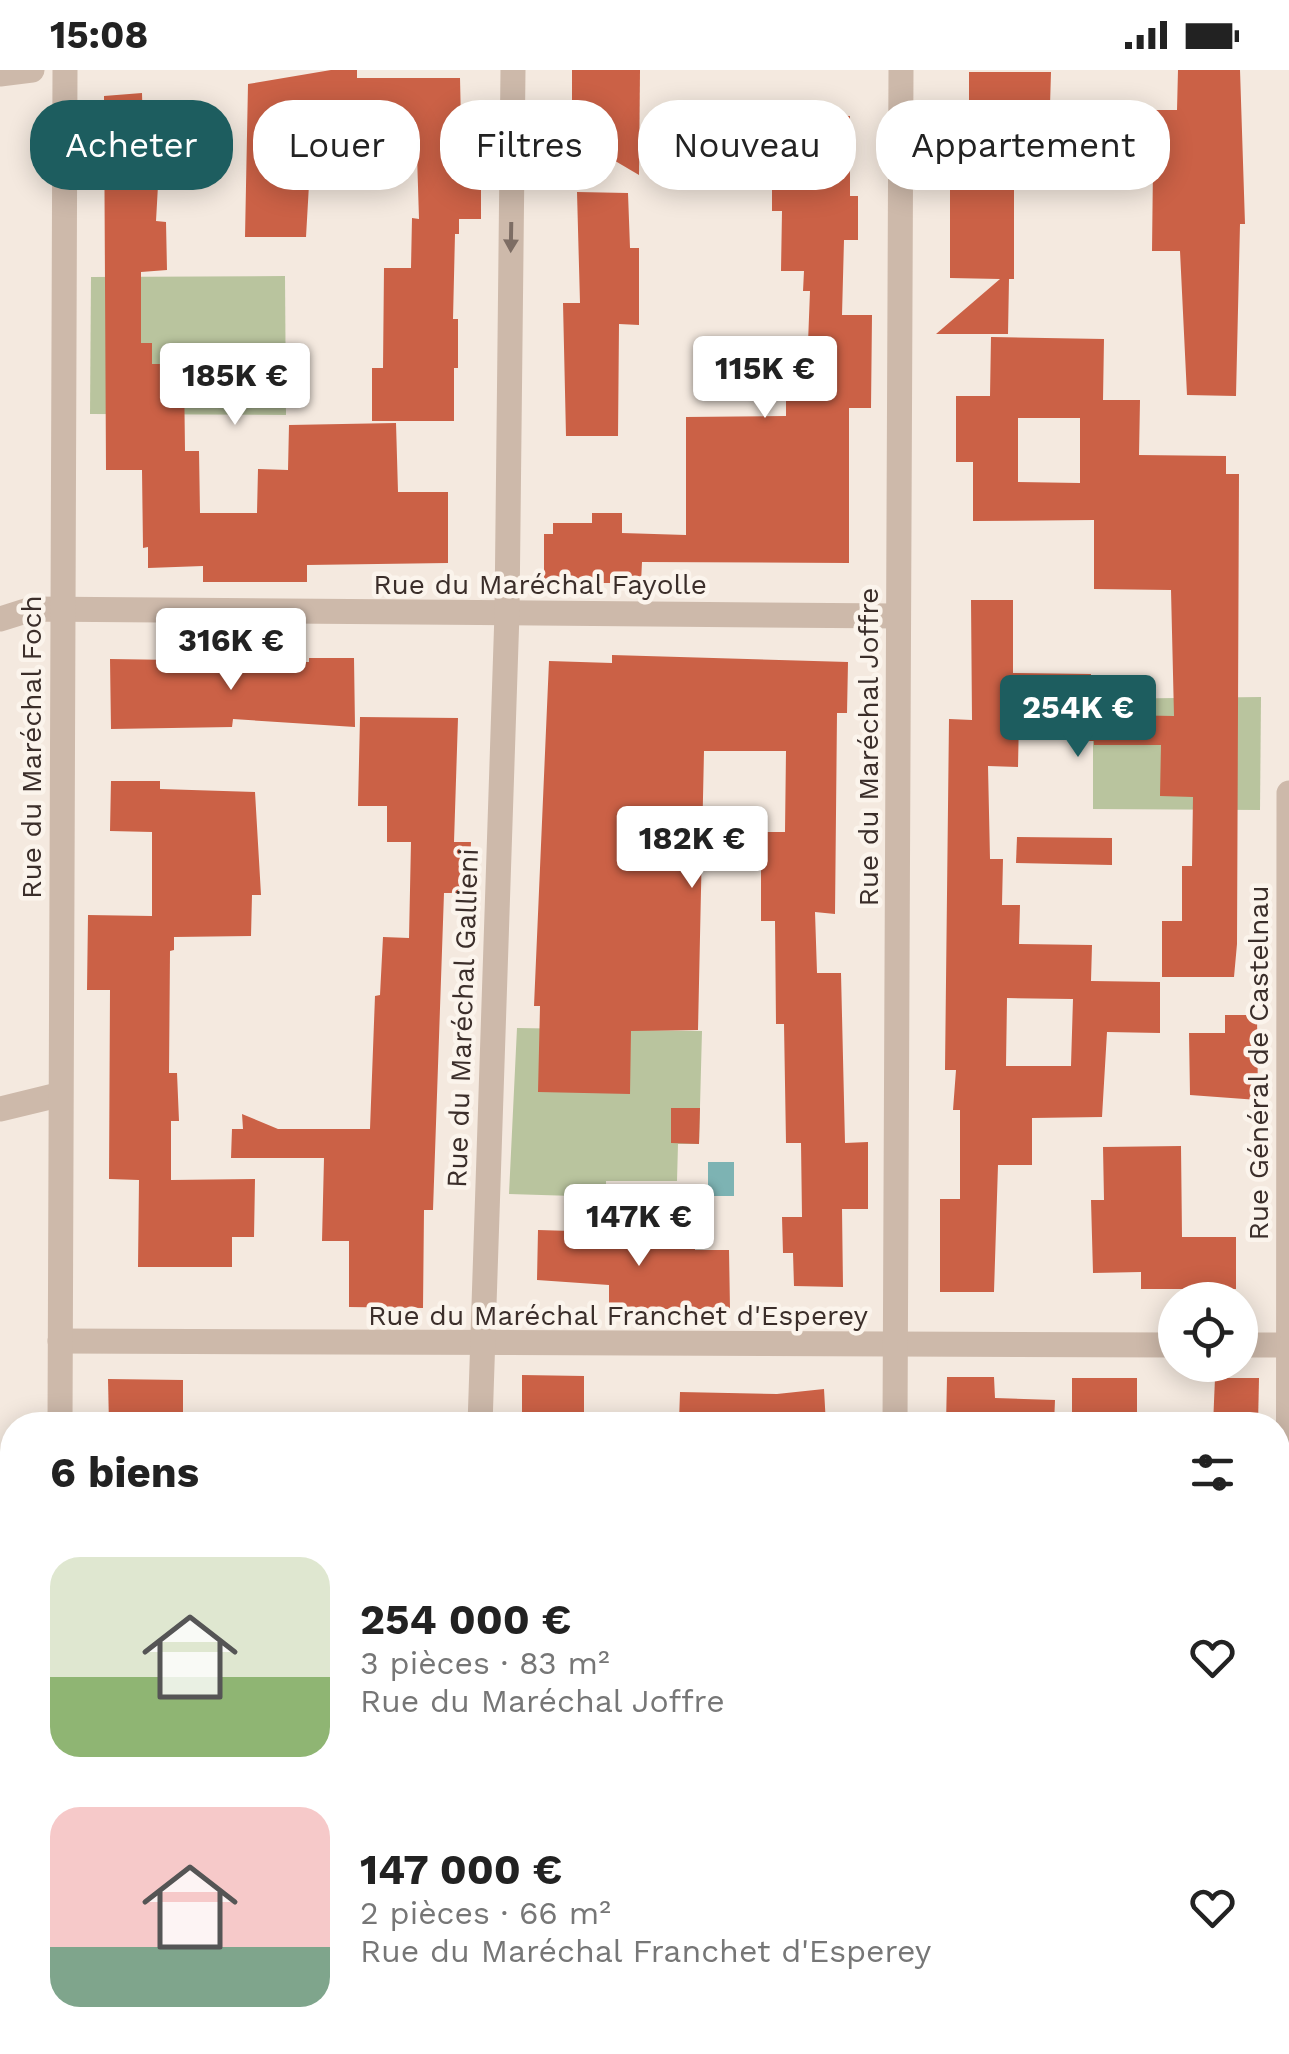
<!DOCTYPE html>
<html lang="fr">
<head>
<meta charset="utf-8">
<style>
	body { margin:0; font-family:"Work Sans",sans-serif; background:#f2f2f2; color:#222; height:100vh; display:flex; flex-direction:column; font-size:38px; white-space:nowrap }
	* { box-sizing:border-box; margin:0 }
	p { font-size:32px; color:#767676 }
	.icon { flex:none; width:55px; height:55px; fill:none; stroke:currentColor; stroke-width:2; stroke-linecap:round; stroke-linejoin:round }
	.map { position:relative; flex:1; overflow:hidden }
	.panel { position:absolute; left:0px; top:1342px; width:1290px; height:642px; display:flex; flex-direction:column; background:#fff; border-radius:40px 40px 0 0; box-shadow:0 5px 25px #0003 }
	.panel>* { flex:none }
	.hud { position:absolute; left:30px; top:30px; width:1230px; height:90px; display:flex; gap:20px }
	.tools { position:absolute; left:1158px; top:1212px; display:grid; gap:20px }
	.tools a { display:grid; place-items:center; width:100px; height:100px; border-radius:50%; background:#fff; box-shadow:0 5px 25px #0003; font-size:50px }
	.price { position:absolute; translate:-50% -85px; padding:0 22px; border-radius:10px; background:#fff; color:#222; font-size:32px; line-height:65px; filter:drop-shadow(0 2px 5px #0008) }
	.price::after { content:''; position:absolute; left:50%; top:60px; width:30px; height:22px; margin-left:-15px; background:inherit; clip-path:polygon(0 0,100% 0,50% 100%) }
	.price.current { background:#1d5d5f; color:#fff }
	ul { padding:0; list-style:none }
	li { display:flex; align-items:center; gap:30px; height:250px; padding:0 50px }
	li span { display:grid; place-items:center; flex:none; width:280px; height:200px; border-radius:30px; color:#555 }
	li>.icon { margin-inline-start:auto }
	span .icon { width:120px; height:120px; fill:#fffc; stroke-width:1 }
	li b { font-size:42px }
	h2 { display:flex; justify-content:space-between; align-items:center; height:120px; padding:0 50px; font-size:42px }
	.chip { padding:0 35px; border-radius:40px; background:#fff; box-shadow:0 5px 25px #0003; font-size:35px; line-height:90px }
	.chip.current { background:#1d5d5f; color:#fff }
	.status { display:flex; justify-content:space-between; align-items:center; height:70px; padding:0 50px; background:#fff; direction:ltr }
	.status svg { height:28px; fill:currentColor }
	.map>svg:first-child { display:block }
</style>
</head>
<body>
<div class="status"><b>15:08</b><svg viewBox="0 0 49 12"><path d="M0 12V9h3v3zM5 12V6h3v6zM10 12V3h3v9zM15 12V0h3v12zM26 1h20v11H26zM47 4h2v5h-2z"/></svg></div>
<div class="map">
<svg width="1289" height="1984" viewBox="0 0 1289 1984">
	<rect width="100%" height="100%" fill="#f4e9df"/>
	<g fill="#b9c49e">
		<path d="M285 206 286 345 90 344 91 207Z"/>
		<path d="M1261 627 1260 740 1093 739V629Z"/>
		<path d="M517 958 702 961 699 1074H678L677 1111H606V1127L509 1124Z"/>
	</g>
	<rect fill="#7db3b3" x="708" y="1092" width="26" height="34"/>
	<g fill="#cb6146" fill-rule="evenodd">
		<path d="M331 0H357V8H460L461 53H481V149H459V164H455L453 249H458V298H454V351H372V298H383L384 198H411L412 148 419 149 416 52 356 53V62H312L306 167H245L248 14Z"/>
		<path d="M572 0H640L639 105 583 72 572 52Z"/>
		<path d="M1178 0H1240L1245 154H1240L1236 326 1187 325 1180 181H1152L1153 96H1071V69L1154 68 1153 40H1177Z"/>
		<path d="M969 2H1051L1049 69H1014V209H1009L1008 264H936L1000 209 950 208V90H969Z"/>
		<path d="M142 23 143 61 161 62 156 151 166 152 167 200 141 202V273H152V294H166V302L184 301 185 381H199L200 443H257L258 399 288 400 289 355 396 353 398 422H448V493L307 495V512H203V496L148 498V477L143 478 142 400H106L104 26Z"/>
		<path d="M813 45 850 46V126H858V170H844L842 245H872L871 338H849V493L642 492 641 513H544V464H553V453H592V443H622V463L686 465V347L786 346V325H806L810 221H803L804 201H781L782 141H772V110H812Z"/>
		<path d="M577 122 628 123 630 178H639V255L619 254 618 366H566L563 233H580Z"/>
		<path d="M991 267 1104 269 1103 330H1140L1139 385 1226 386V404H1239L1237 874 1234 907H1162V851H1182V796H1192L1193 727 1160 726 1161 675H1094V671H1078L1077 648H1019L1018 697 988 696 990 789H1003L1002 835H1020L1019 874 1092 875 1091 911 1160 912V963L1107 962 1102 1047 1032 1048V1095H998L994 1222H940V1129H960V1040H953L956 1000H945L949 649 972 650 971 530H1013V603L1091 604 1090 629H1115V645L1174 646 1171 520 1094 519V450L973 451V392H956V326H990ZM1018 348H1080V413L1018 412ZM1007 928 1073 929 1071 996H1006Z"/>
		<path d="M612 585 848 592 847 643H837L835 844 815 842 817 903H841L845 1073 868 1072V1139H842L843 1217 794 1216 793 1183H783L782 1147H802L801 1073H786L784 954H776L775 851H761V762H785L786 681H704L698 960 631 961 630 1024 538 1022 540 936H534L549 591 612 593Z"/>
		<path d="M309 588H354L355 657 233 649 232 657 111 659 110 589 309 592Z"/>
		<path d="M360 647 458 648 454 772H471L469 823H444L433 1140H424L423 1238 349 1237V1171H322L324 1088H231L232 1059H243L242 1044 278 1059H370L375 926 380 925 383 867 409 868 411 772H387V736H358Z"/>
		<path d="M111 711H160V719L255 722 261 825H252L251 866 174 867V880L170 881 169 1003H177L179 1051H171V1110L255 1109 254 1167H232V1197H138L139 1110 109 1109 110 920H87L88 845 152 846V762L110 761Z"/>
		<path d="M1017 767 1112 768V795L1016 793Z"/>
		<path d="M1225 945H1257L1258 1030 1190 1025 1189 963H1225Z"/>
		<path d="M671 1038H700L699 1074 671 1073Z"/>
		<path d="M1181 1076 1182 1167H1236V1219H1141V1202L1093 1203 1091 1130H1104L1103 1077Z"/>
		<path d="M664 1159 695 1160V1180H729L730 1239H609V1215L537 1210 538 1160 605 1162V1171H663Z"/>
		<path d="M522 1305 584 1306V1355H522Z"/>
		<path d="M947 1307H994L995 1328 1055 1330 1054 1355H946Z"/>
		<rect x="1072" y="1308" width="65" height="47"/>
		<path d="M1215 1308H1259L1258 1355H1213Z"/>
		<path d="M108 1309 183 1310V1355H109Z"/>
		<path d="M824 1319 826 1355 679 1351 680 1322 777 1324Z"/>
	</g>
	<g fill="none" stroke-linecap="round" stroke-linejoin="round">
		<g stroke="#cdb9aa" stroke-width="25">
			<path d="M0 549 32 539 898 546"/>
			<path d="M0 1039 58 1025"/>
			<path d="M60 1271 1175 1275"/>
			<path d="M1240 1275H1286"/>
			<path d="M60 1355 65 0"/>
			<path d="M480 1355 507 543 513 0"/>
			<path d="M895 1355 901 0"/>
			<path d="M0 1570H12"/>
			<path d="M57 1984V1972"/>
			<path d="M474 1984 475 1972"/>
			<path d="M892 1984V1972"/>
			<path d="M1288 1984 1289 723"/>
		</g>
		<path stroke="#cdb9aa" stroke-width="25" d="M0 4 32 0"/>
	</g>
	<defs><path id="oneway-solid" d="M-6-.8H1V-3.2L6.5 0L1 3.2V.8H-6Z" transform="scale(2.5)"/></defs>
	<use fill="#7d6d64" href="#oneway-solid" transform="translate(511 167) rotate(91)"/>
	<g text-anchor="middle" stroke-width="9" stroke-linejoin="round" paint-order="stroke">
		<g font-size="28" fill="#3b2e2a" stroke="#fbf4ec">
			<text x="540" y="524">Rue du Maréchal Fayolle</text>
			<text transform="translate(31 677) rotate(-90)" y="10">Rue du Maréchal Foch</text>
			<text transform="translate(868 677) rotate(-90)" y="10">Rue du Maréchal Joffre</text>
			<text transform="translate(462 948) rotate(-88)" y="10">Rue du Maréchal Gallieni</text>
			<text transform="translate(1258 993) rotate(-90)" y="10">Rue Général de Castelnau</text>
			<text x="618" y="1255">Rue du Maréchal Franchet d'Esperey</text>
		</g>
	</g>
</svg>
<div class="tools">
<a><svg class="icon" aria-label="locate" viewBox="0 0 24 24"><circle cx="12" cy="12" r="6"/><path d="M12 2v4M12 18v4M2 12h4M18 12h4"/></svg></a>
</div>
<b class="price" style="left:765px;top:351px">115K €</b>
<b class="price" style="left:235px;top:358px">185K €</b>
<b class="price" style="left:231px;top:623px">316K €</b>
<b class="price current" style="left:1078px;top:690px">254K €</b>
<b class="price" style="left:692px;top:821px">182K €</b>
<b class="price" style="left:639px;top:1199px">147K €</b>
<div class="hud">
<a class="chip current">Acheter</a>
<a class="chip">Louer</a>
<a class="chip">Filtres</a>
<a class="chip">Nouveau</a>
<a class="chip">Appartement</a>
</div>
<section class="panel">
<h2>6 biens<svg class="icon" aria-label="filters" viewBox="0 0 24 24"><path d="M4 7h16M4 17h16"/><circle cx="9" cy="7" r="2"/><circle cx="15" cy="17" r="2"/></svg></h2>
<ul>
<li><span style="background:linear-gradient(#dfe7d0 60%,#8fb573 0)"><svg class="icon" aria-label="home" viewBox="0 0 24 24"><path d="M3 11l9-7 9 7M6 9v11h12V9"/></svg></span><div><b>254 000 €</b><p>3 pièces · 83 m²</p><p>Rue du Maréchal Joffre</p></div><svg class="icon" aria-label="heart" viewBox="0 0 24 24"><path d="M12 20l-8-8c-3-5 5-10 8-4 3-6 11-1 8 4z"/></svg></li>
<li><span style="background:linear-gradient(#f6c9c9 70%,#7fa58c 0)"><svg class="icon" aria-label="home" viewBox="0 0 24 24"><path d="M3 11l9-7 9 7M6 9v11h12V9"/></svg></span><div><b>147 000 €</b><p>2 pièces · 66 m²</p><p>Rue du Maréchal Franchet d'Esperey</p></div><svg class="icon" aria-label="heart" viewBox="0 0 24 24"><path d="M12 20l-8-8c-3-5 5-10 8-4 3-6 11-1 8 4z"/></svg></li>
</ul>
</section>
</div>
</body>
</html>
